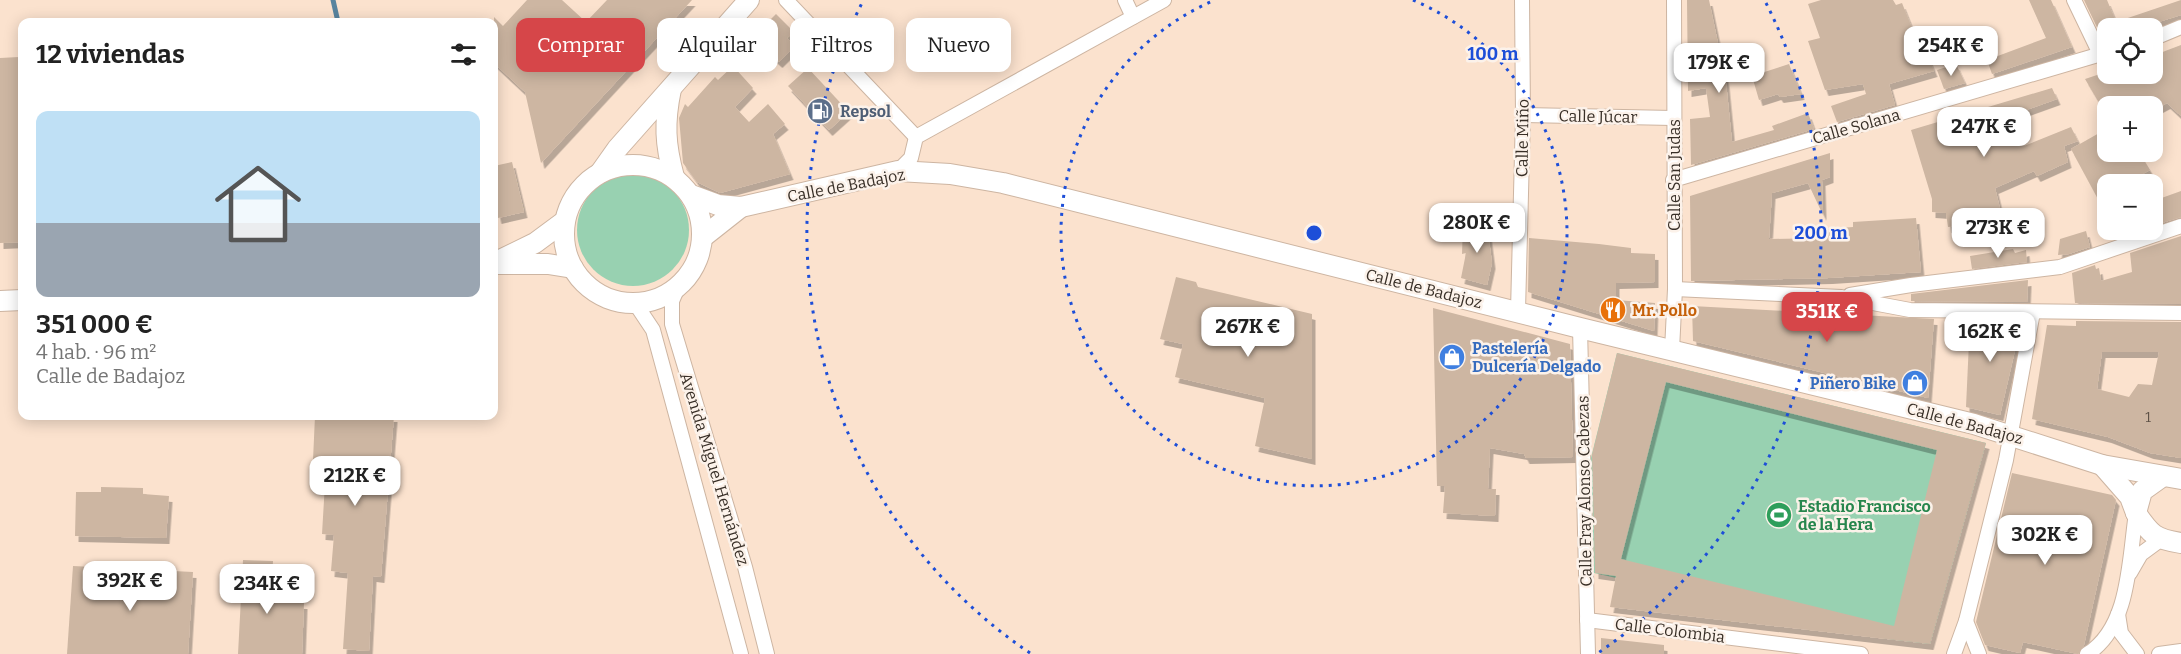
<!DOCTYPE html>
<html lang="es">
<head>
<meta charset="utf-8">
<style>
	body { margin:0; font-family:Bitter,serif; background:#f2f2f2; color:#222; height:100vh; display:flex; flex-direction:column; font-size:22px; white-space:nowrap }
	* { box-sizing:border-box; margin:0 }
	p { font-size:20px; color:#767676 }
	.icon { flex:none; width:33px; height:33px; fill:none; stroke:currentColor; stroke-width:2; stroke-linecap:round; stroke-linejoin:round }
	.map { position:relative; flex:1; overflow:hidden }
	.details { position:absolute; left:18px; top:18px; width:480px; height:402px; display:flex; flex-direction:column; background:#fff; border-radius:12px; box-shadow:0 3px 15px #0003 }
	.details>* { flex:none }
	.guide { position:absolute; left:516px; top:18px; width:570px; height:54px; display:flex; gap:12px }
	.buttons { position:absolute; left:2097px; top:18px; display:grid; gap:12px }
	.buttons a { display:grid; place-items:center; width:66px; height:66px; border-radius:12px; background:#fff; box-shadow:0 3px 15px #0003; font-size:30px }
	.price { position:absolute; translate:-50% -51px; padding:0 14px; border-radius:12px; background:#fff; color:#222; font-size:20px; line-height:39px; filter:drop-shadow(0 2px 3px #0008) }
	.price::after { content:''; position:absolute; left:50%; top:36px; width:18px; height:14px; margin-left:-9px; background:inherit; clip-path:polygon(0 0,100% 0,50% 100%) }
	.price.selected { background:#d64649; color:#fff }
	ul { padding:0; list-style:none }
	li { display:grid; align-content:center; gap:12px; height:318px; padding:0 18px }
	li+li { border-top:2px solid #e0e0e0 }
	li span { display:grid; place-items:center; height:186px; border-radius:12px; color:#555 }
	li>.icon { margin-inline-start:auto }
	span .icon { width:108px; height:108px; fill:#fffc; stroke-width:1 }
	li b { font-size:26px }
	h2 { display:flex; justify-content:space-between; align-items:center; height:72px; padding:0 18px; font-size:26px }
	.chip { padding:0 21px; border-radius:12px; background:#fff; box-shadow:0 3px 15px #0003; font-size:21px; line-height:54px }
	.chip.selected { background:#d64649; color:#fff }
	.map>svg:first-child { display:block }
</style>
</head>
<body>
<div class="map">
<svg width="2181" height="654" viewBox="0 0 2181 654">
	<defs>
		<filter id="shadow"><feDropShadow dx="3.5" dy="6" stdDeviation="0" flood-color="#0004"/></filter>
	</defs>
	<rect width="100%" height="100%" fill="#fbe2ce"/>
	<g fill="#98d1b1">
		<circle cx="633" cy="230" r="56"/>
		<path d="M1617 353 1986 443 1930 644 1888 639 1594 573 1591 458Z"/>
	</g>
	<g fill="none" stroke-linecap="round" stroke-linejoin="round">
		<path stroke="#58849f" stroke-width="5" d="M333 0 338 22"/>
	</g>
	<g fill="#cdb6a2" fill-rule="evenodd" filter="url(#shadow)">
		<path d="M527 0H562L586 22 607 0H692L541 163 525 92 494 63V17L503 26Z"/>
		<path d="M1687 0H1709L1726 82 1732 142 1774 130 1772 126 1808 113 1814 129 1691 165 1690 119 1710 117 1706 88 1688 91Z"/>
		<path d="M1821 0H1893L1896 5 1902 3 1914 33 1918 32 1934 71 1889 84 1895 105 1837 122 1831 106 1866 94 1863 84 1825 90 1808 41 1820 38 1808 4Z"/>
		<path d="M2029 0H2051L2072 47 1992 74 1987 60 2046 38Z"/>
		<path d="M2084 0H2107L2116 22 2181 0V15L2139 28H2108V43L2105 44Z"/>
		<path d="M776 14 794 32 787 38 795 46 779 62 771 55 764 63 748 47V42Z"/>
		<path d="M2181 45V116L2167 103 2152 111V106H2101L2085 79 2100 74H2152V56Z"/>
		<path d="M19 57 22 130V242L0 243V58Z"/>
		<path d="M1789 64 1801 94 1780 97 1778 94 1759 100 1752 76Z"/>
		<path d="M1956 64 1965 83 1944 89 1937 70Z"/>
		<path d="M733 66 753 88 735 107 749 122 768 104 785 124 773 134 790 174 720 193 697 182 683 163 679 118 685 104 688 107 715 77 718 80Z"/>
		<path d="M808 68 849 112 829 130 788 86Z"/>
		<path d="M2052 88 2057 99 2010 116 2024 146 2071 127 2078 141 2064 146 2068 162 2037 176 2034 171 1995 188 2003 221 1948 227 1946 213 1932 212V199L1911 130Z"/>
		<path d="M2108 128V152H2139L2150 170 2124 184H2108V194L2098 199 2071 149Z"/>
		<path d="M1830 153V177L1822 180 1823 215 1808 183 1772 193 1769 239 1826 238V229L1853 227V222L1916 218 1921 272 1829 278 1691 281 1690 196Z"/>
		<path d="M512 162 524 212 498 218 494 200V166Z"/>
		<path d="M2181 191V217L2152 226V214L2163 211 2156 200Z"/>
		<path d="M1487 224 1492 263 1487 285 1461 278 1466 253 1462 254 1463 225Z"/>
		<path d="M2086 231 2090 247 2069 254 2058 255 2060 239Z"/>
		<path d="M2181 236V304L2075 303 2072 273 2095 265 2096 269 2099 268 2101 281 2132 272 2130 253Z"/>
		<path d="M1529 238 1599 244 1631 248V253L1655 254V282L1616 283V300L1655 303 1654 331 1528 292Z"/>
		<path d="M2013 249 2015 253 2026 250 2027 262 1972 269 1970 256Z"/>
		<path d="M1176 277 1196 282 1198 287 1312 314V459L1255 446 1265 398 1175 377 1183 344 1160 339Z"/>
		<path d="M2028 280 2027 302 1911 301V294Z"/>
		<path d="M1692 306 1934 319 1928 398 1693 341Z"/>
		<path d="M1433 308 1570 344 1573 457 1526 458 1524 454 1490 448 1488 489H1496L1495 516 1443 513 1445 486H1437Z"/>
		<path d="M1970 320H2022L2000 415 1966 407Z"/>
		<path d="M2076 321 2181 322V458L2150 453 2108 437 2032 419 2047 325 2076 326ZM2102 352H2159L2152 385 2138 384 2129 397 2097 389Z"/>
		<path d="M1617 353 1986 443 1930 644 1610 607 1616 576 1595 573 1592 455ZM1666 382 1937 450 1894 626 1621 559Z"/>
		<path d="M315 416H394L381 577 373 576 369 651 343 649 348 573 331 571 334 535 322 534 325 483 312 482Z"/>
		<path d="M2012 473 2112 495 2116 500 2084 645 2078 654 2023 642 2020 653 1985 645 1976 622Z"/>
		<path d="M101 487 143 488V494L169 496 166 538 75 536 76 492H101Z"/>
		<path d="M243 560 273 561 271 602 304 603 302 654H238Z"/>
		<path d="M73 566 193 572 188 654H67Z"/>
		<path d="M1601 638 1664 645V654H1601Z"/>
	</g>
	<g fill="none" stroke-linecap="round" stroke-linejoin="round">
		<defs>
			<g id="street">
				<path d="M786 0 916 137"/>
				<path d="M1125 0 1133 17"/>
				<path d="M2074 0 2100 54"/>
				<path d="M2152 39 2181 27"/>
				<path d="M1523 115 1673 118"/>
				<path d="M898 171 911 158 916 137 1164 0"/>
				<path d="M1673 180 2108 52"/>
				<path d="M679 285 672 301V324L745 567 767 654"/>
				<path d="M1675 289 1841 297 1910 310 2181 313"/>
				<path d="M1850 295 1911 285 2060 267 2181 226"/>
				<path d="M635 303 653 330 741 654"/>
				<path d="M1518 311 1523 115 1522 0"/>
				<path d="M1580 328 1588 654"/>
				<path d="M1672 350 1675 289 1674 0"/>
				<path d="M2130 573 2141 554 2160 540"/>
				<path d="M2118 614 2121 633 2137 654"/>
				<path d="M1587 620 1861 654"/>
				<path d="M1966 621 1979 654"/>
				<path d="M1954 654 1966 621 2006 460 2033 312"/>
				<path d="M2087 654C2130 628 2129 559 2136 513"/>
				<path d="M2159 654 2181 651"/>
			</g>
			<g id="secondary">
				<path d="M671 89C664 123 665 144 674 177"/>
				<circle cx="633" cy="234" r="69"/>
				<path d="M600 173 617 149 749 0"/>
				<path d="M691 195 718 205 741 207 898 171 950 174 1003 183 1580 328 1974 424 2102 465 2181 479"/>
				<path d="M703 237 741 207"/>
				<path d="M494 263 535 243 562 223"/>
				<path d="M496 264H548L573 268"/>
				<path d="M0 301 22 300"/>
				<path d="M2102 465 2130 497 2136 513"/>
				<path d="M2163 476 2142 491 2136 513C2151 535 2155 539 2181 543"/>
			</g>
		</defs>
		<use href="#street" stroke="#cdb5a2" stroke-width="16"/>
		<use href="#secondary" stroke="#cdb5a2" stroke-width="22"/>
		<use href="#street" stroke="#fff" stroke-width="14"/>
		<use href="#secondary" stroke="#fff" stroke-width="20"/>
	</g>
	<g fill="none" stroke="#1d4ed8" stroke-width="3" stroke-dasharray="3 6">
		<path d="M1413 0A253 253 0 1 1 1215 0"/>
		<path d="M1030 653A507 507 0 0 1 862 3M1766 3A507 507 0 0 1 1598 653"/>
	</g>
	<defs>
		<symbol id="fuel-disc" viewBox="-11 -11 22 22"><circle r="9.5" fill="#5c6f8a" stroke="#fcf2ea"/><path d="M-5.5-6h7V0h2V4h1.3V-2.5L3-4.5l.8-.8L6-3V5H2.5V1h-1V6h-7ZM-4.2-4.7v3.2H.2V-4.7Z" fill="#fff"/></symbol>
		<symbol id="restaurant-disc" viewBox="-11 -11 22 22"><circle r="9.5" fill="#e8710a" stroke="#fcf2ea"/><path d="M-5-6h1v4h1v-4h1v4h1v-4h1v5L-1.5 .5V6h-2V.5L-5-1ZM5-6V6H3V1.5H1.5Q1.5-4 5-6Z" fill="#fff"/></symbol>
		<symbol id="shop-disc" viewBox="-11 -11 22 22"><circle r="9.5" fill="#3f7fe0" stroke="#fcf2ea"/><path d="M-5-2.5h2.3a2.7 3.5 0 0 1 5.4 0H5L5.5 6h-11ZM-1.5-2.5h3a1.5 2.3 0 0 0-3 0Z" fill="#fff"/></symbol>
		<symbol id="stadium-disc" viewBox="-11 -11 22 22"><circle r="9.5" fill="#2e9e5b" stroke="#fcf2ea"/><path d="M0-5a6.5 5 0 1 0 0 10a6.5 5 0 1 0 0-10ZM-3.5-1.8h7v3.6h-7Z" fill="#fff"/></symbol>
	</defs>
	<g fill-rule="evenodd">
		<use href="#fuel-disc" x="805" y="96" width="30" height="30"/>
		<use href="#restaurant-disc" x="1598" y="295" width="30" height="30"/>
		<use href="#shop-disc" x="1437" y="342" width="30" height="30"/>
		<use href="#shop-disc" x="1900" y="368" width="30" height="30"/>
		<use href="#stadium-disc" x="1764" y="500" width="30" height="30"/>
	</g>
	<g text-anchor="middle" stroke-width="5" stroke-linejoin="round" paint-order="stroke">
		<g font-size="14" fill="#5d5146">
			<text x="2148" y="422">1</text>
		</g>
		<g font-size="16" font-weight="bold" fill="#4e5e75" stroke="#fcf2ea" text-anchor="start">
			<text x="840" y="117">Repsol</text>
		</g>
		<g font-size="16" fill="#382f27" stroke="#fcf2ea">
			<text transform="translate(1598 116) rotate(1)" y="6">Calle Júcar</text>
			<text transform="translate(1856 126) rotate(-16)" y="6">Calle Solana</text>
			<text transform="translate(1522 138) rotate(-89)" y="6">Calle Miño</text>
			<text transform="translate(1674 175) rotate(-90)" y="6">Calle San Judas</text>
			<text transform="translate(846 185) rotate(-11)" y="6">Calle de Badajoz</text>
			<text transform="translate(1424 288) rotate(14)" y="6">Calle de Badajoz</text>
			<text transform="translate(1965 423) rotate(15)" y="6">Calle de Badajoz</text>
			<text transform="translate(715 469) rotate(73)" y="6">Avenida Miguel Hernández</text>
			<text transform="translate(1584 491) rotate(-91)" y="6">Calle Fray Alonso Cabezas</text>
			<text transform="translate(1670 630) rotate(7)" y="6">Calle Colombia</text>
		</g>
		<g font-size="16" font-weight="bold" fill="#c56008" stroke="#fcf2ea" text-anchor="start">
			<text x="1632" y="316">Mr. Pollo</text>
		</g>
		<g font-size="16" font-weight="bold" fill="#366cbe" stroke="#fcf2ea" text-anchor="start">
			<text x="1472" y="354">Pastelería<tspan x="1472" dy="18">Dulcería Delgado</tspan></text>
			<text x="1896" y="389" text-anchor="end">Piñero Bike</text>
		</g>
		<g font-size="16" font-weight="bold" fill="#27864d" stroke="#fcf2ea" text-anchor="start">
			<text x="1798" y="512">Estadio Francisco<tspan x="1798" dy="18">de la Hera</tspan></text>
		</g>
	</g>
	<circle cx="1314" cy="233" r="9" fill="#1d4ed8" stroke="#fcf2ea" stroke-width="3"/>
	<g font-size="18" text-anchor="middle" font-weight="bold" fill="#1d4ed8" stroke="#fcf2ea" stroke-width="5" stroke-linejoin="round" paint-order="stroke">
		<text x="1493" y="60">100 m</text>
		<text x="1821" y="239">200 m</text>
	</g>
</svg>
<div class="buttons">
<a><svg class="icon" aria-label="locate" viewBox="0 0 24 24"><circle cx="12" cy="12" r="6"/><path d="M12 2v4M12 18v4M2 12h4M18 12h4"/></svg></a>
<a>+</a>
<a>−</a>
</div>
<b class="price" style="left:1951px;top:77px">254K €</b>
<b class="price" style="left:1719px;top:94px">179K €</b>
<b class="price" style="left:1984px;top:158px">247K €</b>
<b class="price" style="left:1477px;top:254px">280K €</b>
<b class="price" style="left:1998px;top:259px">273K €</b>
<b class="price selected" style="left:1827px;top:343px">351K €</b>
<b class="price" style="left:1248px;top:358px">267K €</b>
<b class="price" style="left:1990px;top:363px">162K €</b>
<b class="price" style="left:355px;top:507px">212K €</b>
<b class="price" style="left:2045px;top:566px">302K €</b>
<b class="price" style="left:130px;top:612px">392K €</b>
<b class="price" style="left:267px;top:615px">234K €</b>
<div class="guide">
<a class="chip selected">Comprar</a>
<a class="chip">Alquilar</a>
<a class="chip">Filtros</a>
<a class="chip">Nuevo</a>
</div>
<section class="details">
<h2>12 viviendas<svg class="icon" aria-label="filters" viewBox="0 0 24 24"><path d="M4 7h16M4 17h16"/><circle cx="9" cy="7" r="2"/><circle cx="15" cy="17" r="2"/></svg></h2>
<ul>
<li><span style="background:linear-gradient(#bfe0f5 60%,#9aa5b1 0)"><svg class="icon" aria-label="home" viewBox="0 0 24 24"><path d="M3 11l9-7 9 7M6 9v11h12V9"/></svg></span><div><b>351 000 €</b><p>4 hab. · 96 m²</p><p>Calle de Badajoz</p></div></li>
</ul>
</section>
</div>
</body>
</html>
